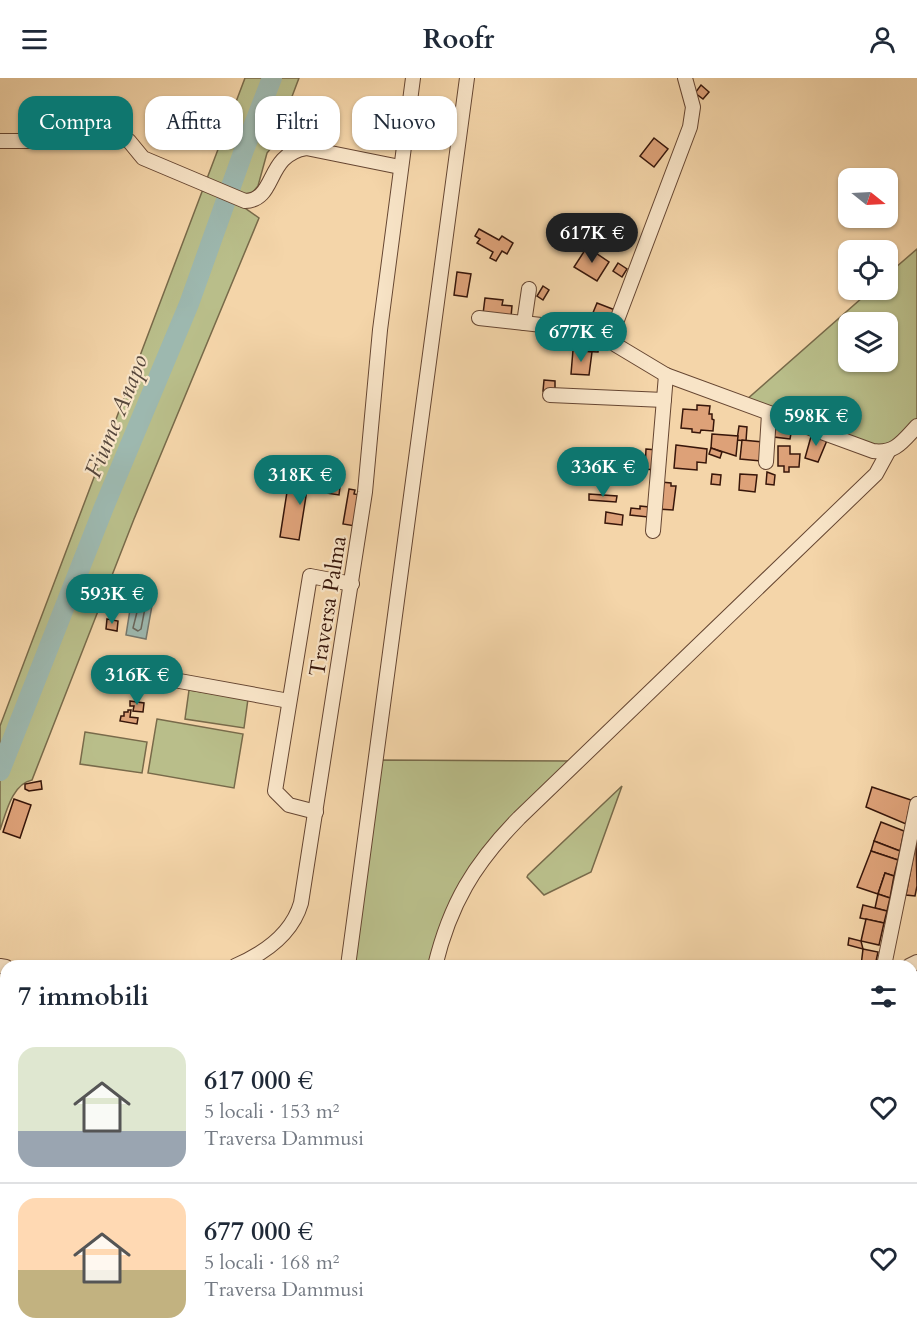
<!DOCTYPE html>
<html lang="it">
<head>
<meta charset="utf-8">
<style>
	body { margin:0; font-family:Cardo,serif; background:#f2f2f3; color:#1f2937; height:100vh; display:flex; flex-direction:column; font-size:22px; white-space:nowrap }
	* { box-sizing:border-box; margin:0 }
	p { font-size:20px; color:#747a83 }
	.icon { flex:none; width:33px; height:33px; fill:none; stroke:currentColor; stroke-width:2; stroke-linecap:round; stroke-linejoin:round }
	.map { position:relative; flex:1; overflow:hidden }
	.sheet { position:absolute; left:0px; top:882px; width:918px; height:384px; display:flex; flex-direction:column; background:#fff; border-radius:18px 18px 0 0; box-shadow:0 2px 4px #0004 }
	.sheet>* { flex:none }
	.banner { position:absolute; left:18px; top:18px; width:600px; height:54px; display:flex; gap:12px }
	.needle { width:39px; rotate:108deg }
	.tools { position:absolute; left:838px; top:90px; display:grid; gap:12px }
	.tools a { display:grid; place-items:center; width:60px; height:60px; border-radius:12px; background:#fff; box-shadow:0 2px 4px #0004; font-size:30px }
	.price { position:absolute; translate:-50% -51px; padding:0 14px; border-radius:21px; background:#0f766e; color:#fff; font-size:20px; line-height:39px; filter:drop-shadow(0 2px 3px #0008) }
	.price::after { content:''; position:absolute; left:50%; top:36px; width:18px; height:14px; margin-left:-9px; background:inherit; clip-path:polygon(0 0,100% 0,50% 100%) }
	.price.on { background:#222; color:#fff }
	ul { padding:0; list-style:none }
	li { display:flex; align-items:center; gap:18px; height:150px; padding:0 18px }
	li+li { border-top:2px solid #e0e1e3 }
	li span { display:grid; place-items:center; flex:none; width:168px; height:120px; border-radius:18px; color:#555 }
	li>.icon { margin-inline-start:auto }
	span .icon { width:72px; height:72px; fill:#fffc; stroke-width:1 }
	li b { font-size:26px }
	h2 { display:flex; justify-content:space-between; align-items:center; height:72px; padding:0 18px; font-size:26px }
	.chip { padding:0 21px; border-radius:18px; background:#fff; box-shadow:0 2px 4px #0004; font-size:21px; line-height:54px }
	.chip.on { background:#0f766e; color:#fff }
	header { display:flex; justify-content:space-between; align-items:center; height:78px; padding:0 18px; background:#fff; font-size:27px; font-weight:600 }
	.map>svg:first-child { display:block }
</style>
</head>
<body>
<header><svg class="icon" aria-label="menu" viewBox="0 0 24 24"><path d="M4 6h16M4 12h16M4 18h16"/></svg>Roofr<svg class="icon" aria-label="person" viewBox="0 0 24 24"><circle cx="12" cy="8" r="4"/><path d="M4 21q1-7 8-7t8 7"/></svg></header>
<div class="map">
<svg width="917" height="1266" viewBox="0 0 917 1266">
	<rect width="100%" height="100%" fill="#f4d5a9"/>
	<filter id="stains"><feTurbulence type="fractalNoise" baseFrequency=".00333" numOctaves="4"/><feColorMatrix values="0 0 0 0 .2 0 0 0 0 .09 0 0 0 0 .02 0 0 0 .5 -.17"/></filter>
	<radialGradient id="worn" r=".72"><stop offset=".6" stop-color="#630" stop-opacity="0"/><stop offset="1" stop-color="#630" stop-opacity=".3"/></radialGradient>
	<g fill="#b9be8a" stroke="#786a4a" stroke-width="1.5" fill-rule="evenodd">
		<path d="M245 0H299L285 37 280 59 267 75 258 108 245 123V130L259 140 134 441 32 702C12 706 6 735 0 752V648Z"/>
		<path d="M917 171V341L899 362 879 370 745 323 871 212H888V196ZM849 244H888V284H849Z"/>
		<path d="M189 612 248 621 244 650 185 641Z"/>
		<path d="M157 641 243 656 234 710 148 695Z"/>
		<path d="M85 654 147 664 142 695 80 686Z"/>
		<path d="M379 682 573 683 479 776 468 794 430 888H351Z"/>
		<path d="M622 708 591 794 544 817 527 799 528 797Z"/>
		<path d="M308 1260H402V1266H305Z"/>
	</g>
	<path fill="#9db8af" stroke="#74776d" stroke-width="1.5" d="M132 519 153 522 146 561 126 557Z"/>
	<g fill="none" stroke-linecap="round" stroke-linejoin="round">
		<path stroke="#6a675c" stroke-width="1.5" d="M139 526 145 530 141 551 138 553 133 550Z"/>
		<path stroke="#9db8af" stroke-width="20" d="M0 693 104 429 189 226 244 72 272 0"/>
	</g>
	<g fill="#dda178" stroke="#37160a" stroke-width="1.5">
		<path d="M701 7 709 14 703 21 695 15Z"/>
		<path d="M654 60 668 71 654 89 640 78Z"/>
		<path d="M479 151 499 162 502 158 513 165 507 176 502 173 496 183 490 180 493 174 477 165 480 161 475 158Z"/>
		<path d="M587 169 609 184 597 203 574 189Z"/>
		<path d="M618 185 627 191 622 199 613 193Z"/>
		<path d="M457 194 471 196 467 219 454 217Z"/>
		<path d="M543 208 549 212 543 222 537 218Z"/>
		<path d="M485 220 503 222 502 227 512 228 511 239 483 236Z"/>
		<path d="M597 225 615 232 609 249 590 242Z"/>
		<path d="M593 257H600L598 274 577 273 578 265 592 267Z"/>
		<path d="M573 272 592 274 589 297 571 296Z"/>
		<path d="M544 302 555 303V314L543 313Z"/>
		<path d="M697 327 710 328 709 336H712V341L714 342 713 353 701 352 700 355 692 354V351L681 350 683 331 697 332Z"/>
		<path d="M777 345 792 350 790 361 774 359Z"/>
		<path d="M739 348 747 349 746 363 737 362Z"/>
		<path d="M812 355 828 360 818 384 805 380Z"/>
		<path d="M712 356 738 358 736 378 711 370Z"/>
		<path d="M742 362 763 364 761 383 740 381Z"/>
		<path d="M676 367 707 371 706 385 697 384V392L674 390Z"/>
		<path d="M778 368H790V376H800L799 389H789V394H784V388H778Z"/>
		<path d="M711 370 722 374 720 380 709 376Z"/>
		<path d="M646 371 657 372 655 392 645 391Z"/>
		<path d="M767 394 775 397 774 407 766 406Z"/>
		<path d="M712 396 721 397 720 407 711 406Z"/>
		<path d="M740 396 757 397 755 414 739 412Z"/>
		<path d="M289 401 340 409 339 417 307 412 299 462 280 459Z"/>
		<path d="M661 404 671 405V408H676L673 432 658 431Z"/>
		<path d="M349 411 355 412 354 416 360 417 355 448 343 446Z"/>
		<path d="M589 416 617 418 616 424 589 422Z"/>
		<path d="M640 428 649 429 648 439 630 437 631 430 640 431Z"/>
		<path d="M606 434 623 437 622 447 605 445Z"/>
		<path d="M107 541 118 543 117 553 106 551Z"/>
		<path d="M130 623 144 625 143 634 133 633 134 628H130Z"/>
		<path d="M128 632H131L130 639 138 640 137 646 120 643 121 638H124V634H128Z"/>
		<path d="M41 703 42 711 29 713 25 711V706Z"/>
		<path d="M872 709 911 722 906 746 866 729Z"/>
		<path d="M14 721 31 727 20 760 3 754Z"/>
		<path d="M881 744 904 753 900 773 874 763Z"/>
		<path d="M874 763 900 773 898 782 871 773Z"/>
		<path d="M916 763 917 808 915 818 906 817Z"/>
		<path d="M871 773 898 782 894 798 885 795 878 816 857 809Z"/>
		<path d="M885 795 894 798 890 820 878 816Z"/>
		<path d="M878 816 890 820 887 833 875 830Z"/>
		<path d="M863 827 887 833 884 845 860 840Z"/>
		<path d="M866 841 884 845 879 867 861 863Z"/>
		<path d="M849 860 861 863 863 871 848 867Z"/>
		<path d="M863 871 878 874 875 888H861Z"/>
		<path d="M917 929V987L914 989 912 986V932Z"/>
	</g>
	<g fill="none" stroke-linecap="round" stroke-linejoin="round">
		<defs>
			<g id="minor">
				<path d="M685 0 693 29 690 49 614 250 616 267 666 297 873 373C895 376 903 363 917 348"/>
				<path d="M0 63H91L116 58 129 63 143 80 245 123C277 122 265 77 306 70L400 89"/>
				<path d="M479 240 613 255"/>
				<path d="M524 245 529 211"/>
				<path d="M550 317 664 322"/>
				<path d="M766 384 769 336"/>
				<path d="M653 453 666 297"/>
				<path d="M152 598 289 623"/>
				<path d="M316 734 289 727 275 713 310 498 352 506"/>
				<path d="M0 888 6 889"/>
				<path d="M235 888C263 876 292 856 301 825L365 414 380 252 413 0"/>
				<path d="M348 888 467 0"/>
				<path d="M435 888C450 826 474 786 519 740L876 396 888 374"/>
				<path d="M884 888 917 726"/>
				<path d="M909 888 917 884"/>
				<path d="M0 963 6 964"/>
				<path d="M233 1260V1266"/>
				<path d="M490 1260H508"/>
				<path d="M889 1260 899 1266"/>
			</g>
		</defs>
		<use href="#minor" stroke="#664632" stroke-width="16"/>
		<use href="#minor" stroke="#f8e4c7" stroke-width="14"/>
	</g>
	<g text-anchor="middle" stroke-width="4.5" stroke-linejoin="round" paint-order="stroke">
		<g font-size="22" fill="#37160a" stroke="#f8e4c7">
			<text transform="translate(327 528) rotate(-81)" y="8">Traversa Palma</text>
		</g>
		<g font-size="24" font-style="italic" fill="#56473c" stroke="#f8e4c7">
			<text transform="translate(116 338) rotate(-68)" y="8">Fiume Anapo</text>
		</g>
	</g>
	<rect width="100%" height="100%" filter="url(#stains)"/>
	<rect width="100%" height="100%" fill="url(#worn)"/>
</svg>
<div class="tools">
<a><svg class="needle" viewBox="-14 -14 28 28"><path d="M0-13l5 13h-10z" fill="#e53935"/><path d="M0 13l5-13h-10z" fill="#747a83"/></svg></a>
<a><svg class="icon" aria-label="locate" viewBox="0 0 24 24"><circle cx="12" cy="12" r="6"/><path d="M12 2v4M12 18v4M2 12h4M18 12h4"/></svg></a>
<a><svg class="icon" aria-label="layers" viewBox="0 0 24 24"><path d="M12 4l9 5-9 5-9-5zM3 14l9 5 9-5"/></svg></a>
</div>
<b class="price on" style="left:592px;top:186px">617K €</b>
<b class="price" style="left:581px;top:285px">677K €</b>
<b class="price" style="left:816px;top:369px">598K €</b>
<b class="price" style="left:603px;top:420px">336K €</b>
<b class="price" style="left:300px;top:428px">318K €</b>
<b class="price" style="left:112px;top:547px">593K €</b>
<b class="price" style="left:137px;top:628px">316K €</b>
<div class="banner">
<a class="chip on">Compra</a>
<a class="chip">Affitta</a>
<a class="chip">Filtri</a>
<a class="chip">Nuovo</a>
</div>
<section class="sheet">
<h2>7 immobili<svg class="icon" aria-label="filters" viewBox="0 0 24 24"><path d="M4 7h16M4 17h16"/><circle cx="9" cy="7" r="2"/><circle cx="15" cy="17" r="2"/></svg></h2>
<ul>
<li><span style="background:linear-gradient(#dfe7d0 70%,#9aa5b1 0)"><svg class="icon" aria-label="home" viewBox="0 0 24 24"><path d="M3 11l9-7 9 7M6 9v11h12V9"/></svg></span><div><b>617 000 €</b><p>5 locali · 153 m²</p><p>Traversa Dammusi</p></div><svg class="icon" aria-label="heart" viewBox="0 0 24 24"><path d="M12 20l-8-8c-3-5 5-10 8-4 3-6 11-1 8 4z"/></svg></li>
<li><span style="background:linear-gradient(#ffd9b3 60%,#c2b280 0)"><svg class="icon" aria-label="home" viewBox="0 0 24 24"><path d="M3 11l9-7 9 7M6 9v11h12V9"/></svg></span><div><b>677 000 €</b><p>5 locali · 168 m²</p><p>Traversa Dammusi</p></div><svg class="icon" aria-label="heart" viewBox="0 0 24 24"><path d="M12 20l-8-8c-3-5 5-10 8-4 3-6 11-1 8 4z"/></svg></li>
</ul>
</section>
</div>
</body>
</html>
